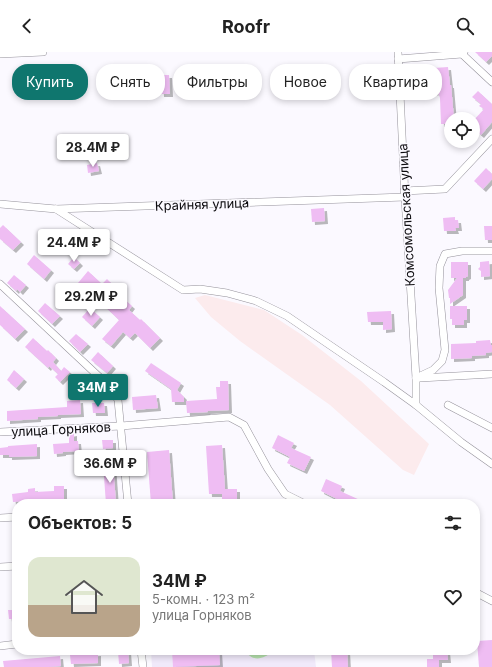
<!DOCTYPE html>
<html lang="ru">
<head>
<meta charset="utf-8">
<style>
	body { margin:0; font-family:Inter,sans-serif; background:#f2f2f2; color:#222; height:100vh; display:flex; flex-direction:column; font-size:15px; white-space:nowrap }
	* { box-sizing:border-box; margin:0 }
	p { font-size:13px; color:#767676 }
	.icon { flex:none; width:22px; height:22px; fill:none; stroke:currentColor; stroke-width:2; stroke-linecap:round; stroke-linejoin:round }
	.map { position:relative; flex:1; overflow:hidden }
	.side { position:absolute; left:12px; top:447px; width:468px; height:156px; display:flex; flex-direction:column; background:#fff; border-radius:16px; box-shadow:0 2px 6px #0003 }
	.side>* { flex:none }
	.guide { position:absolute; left:12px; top:12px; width:468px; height:36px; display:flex; gap:8px }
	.buttons { position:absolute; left:444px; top:60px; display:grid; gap:8px }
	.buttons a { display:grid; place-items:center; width:36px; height:36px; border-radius:50%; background:#fff; box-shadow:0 2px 6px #0003; font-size:20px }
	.price { position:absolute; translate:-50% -34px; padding:0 9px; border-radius:4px; background:#fff; color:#222; font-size:13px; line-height:26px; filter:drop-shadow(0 1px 2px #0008) }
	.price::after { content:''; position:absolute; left:50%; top:24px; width:12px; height:9px; margin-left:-6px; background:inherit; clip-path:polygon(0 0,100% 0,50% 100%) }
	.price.current { background:#0f766e; color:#fff }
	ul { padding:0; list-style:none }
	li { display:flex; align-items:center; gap:12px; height:100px; padding:0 16px }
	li+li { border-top:1px solid #e0e0e0 }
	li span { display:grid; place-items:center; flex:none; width:112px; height:80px; border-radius:12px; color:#555 }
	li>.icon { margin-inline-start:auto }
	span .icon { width:48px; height:48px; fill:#fffc; stroke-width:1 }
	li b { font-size:17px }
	h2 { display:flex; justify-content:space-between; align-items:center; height:48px; padding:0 16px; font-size:17px }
	.tag { padding:0 14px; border-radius:16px; background:#fff; box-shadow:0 2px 6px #0003; font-size:14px; line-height:36px }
	.tag.current { background:#0f766e; color:#fff }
	header { display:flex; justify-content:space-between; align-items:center; height:52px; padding:0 16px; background:#fff; font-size:18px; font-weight:700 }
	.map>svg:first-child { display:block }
</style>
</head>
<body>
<header><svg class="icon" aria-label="back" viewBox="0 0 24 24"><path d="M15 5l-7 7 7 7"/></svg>Roofr<svg class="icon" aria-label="search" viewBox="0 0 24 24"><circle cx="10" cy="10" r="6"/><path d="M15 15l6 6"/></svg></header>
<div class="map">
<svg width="492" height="615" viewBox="0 0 492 615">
	<defs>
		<filter id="shadow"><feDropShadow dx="3" dy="3" stdDeviation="0" flood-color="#0004"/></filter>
	</defs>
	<rect width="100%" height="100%" fill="#fbf9ff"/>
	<path fill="#fcebed" d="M205 243 264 258 302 283 361 329 429 392 414 423 403 418 330 353 240 289 211 265 195 246Z"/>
	<path fill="#f0e9fa" d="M151 598H314L316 615H152Z"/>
	<path fill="#b6e2ad" d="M245 598H273V599C264 607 252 611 245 598Z"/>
	<g fill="#efbdf3" filter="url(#shadow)">
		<path d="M475 0H492V4L486 10Z"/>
		<path d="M448 15 450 33H451L454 67H451V72H441L440 46 438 40 431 41V34H435L434 16Z"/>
		<path d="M160 23H169L170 42H161Z"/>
		<path d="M478 39 492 52V70L481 83 473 76V69L484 57 479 54 481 52 472 45Z"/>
		<path d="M97 111 99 119 88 121 87 113Z"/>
		<path d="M486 116 492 122V127L483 137 474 129Z"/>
		<path d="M324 156 325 169 312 170 311 157Z"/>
		<path d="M455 165V168H458L459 176H455L456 179H444L443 166Z"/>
		<path d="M3 173 21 190 13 198 0 187V176Z"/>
		<path d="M484 174H492V188H485Z"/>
		<path d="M34 203 51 218 44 227 27 212Z"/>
		<path d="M74 205 80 211 74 217 68 212Z"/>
		<path d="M489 209 490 224 481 225V219L478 217 480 215V210Z"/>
		<path d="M451 210H468V224L466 225V226H463V243L450 252V246H449L448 238 457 226H451Z"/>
		<path d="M88 219 102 232 107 227 115 235 110 240 120 250 123 246 132 254 129 258 140 268 141 267 160 286 150 296 135 281 130 286 123 280 111 294 102 287 119 268 97 247 78 231Z"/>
		<path d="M14 223 26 233 20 240 17 237 16 239 7 231Z"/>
		<path d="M66 232 75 240 67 248 58 240Z"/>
		<path d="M45 251 60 264 52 272 38 259Z"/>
		<path d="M0 254 25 277 15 287 0 273Z"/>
		<path d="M450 254H467V268H464V273H452V267H450Z"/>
		<path d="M90 256 100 265 92 274 82 265Z"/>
		<path d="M391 259 392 277 383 278V270H368L367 260Z"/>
		<path d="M76 282 88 292 80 300 69 289Z"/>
		<path d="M33 286 47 299 48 298 56 306 53 310 61 319 64 315 70 320 60 330 55 325 58 322 49 314 48 316 25 295Z"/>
		<path d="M490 288 491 293H492V300L486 301V303L472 304V306L451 307V292L476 291V289Z"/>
		<path d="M98 300 113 314 107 321 91 308Z"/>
		<path d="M151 311 181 331 177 338 184 345V350H172L171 337 145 319Z"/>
		<path d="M14 318 24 327 16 336 7 328Z"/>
		<path d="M220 329H228L229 358 207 359 208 360 187 361 186 349 217 347 216 335H220Z"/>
		<path d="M156 343 158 356 133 358 132 345Z"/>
		<path d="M80 348 81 362 58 363V364L38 365V367L7 369V359L67 355V349Z"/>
		<path d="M92 351H104L105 361H93Z"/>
		<path d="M74 381V389H78L79 399 63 400V401L54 402 53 392 69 391V382Z"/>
		<path d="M278 383 294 391 291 396 311 405 304 419 287 411 290 405 272 396Z"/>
		<path d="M102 388H113V396L103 397Z"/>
		<path d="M37 392V404L9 405V403H0V396L8 395V394Z"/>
		<path d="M222 393 225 437H237V452H222V442H209L206 394Z"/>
		<path d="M169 398 173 452H151L147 400Z"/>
		<path d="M103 411H113L116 452H106Z"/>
		<path d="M326 427 342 434 340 439 360 448 358 452H337L339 448 321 439Z"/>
		<path d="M54 434H64V447H46L47 452H39V448L13 450 12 442 28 440V437L35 436V440L54 439Z"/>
		<path d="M8 558H15V567H9Z"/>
		<path d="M492 588V615H479L477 589Z"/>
		<path d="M128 598 129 611 119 612 118 599Z"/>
		<path d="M172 598H178V603L207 602V598H219L220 613 173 615Z"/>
		<path d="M331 598H347L348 615H332Z"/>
		<path d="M433 598H447L448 608H439V615H427V607H433Z"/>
		<path d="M98 601V611L71 612 70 603Z"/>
		<path d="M60 604 61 614 49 615H4L3 609Z"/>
	</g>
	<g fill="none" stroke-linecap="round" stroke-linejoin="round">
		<defs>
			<g id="minor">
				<path d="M0 2 43 0"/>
				<path d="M462 2 492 30"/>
				<path d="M398 7 462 2 464 0"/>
				<path d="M404 139 445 137 492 87"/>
				<path d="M0 152 56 157 405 145"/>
				<path d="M56 157 183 238 200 237 227 241 256 249 287 264 384 330 416 353V326L405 145 398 0"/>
				<path d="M0 232 110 335 118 348 128 452"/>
				<path d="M416 326 433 318 442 309 445 298 439 236 440 214 445 202 462 199H492"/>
				<path d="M420 326 492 322"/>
				<path d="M416 353 461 390 492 412"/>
				<path d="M448 353 492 376"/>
				<path d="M0 380 121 374 229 365 244 373 268 417 285 442 305 452"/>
				<path d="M0 466 17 465"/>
				<path d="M0 515 17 514"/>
				<path d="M475 540 492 549"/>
				<path d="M0 594 17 592"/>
				<path d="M141 598 143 615"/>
			</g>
		</defs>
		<use href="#minor" stroke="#95929b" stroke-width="8"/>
		<use href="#minor" stroke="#fff" stroke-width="7"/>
	</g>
	<g text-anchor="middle" stroke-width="3" stroke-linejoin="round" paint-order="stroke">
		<g font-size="13" fill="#0d0c0f" stroke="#fbf9ff">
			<text transform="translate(202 152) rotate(-2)" y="5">Крайняя улица</text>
			<text transform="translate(406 163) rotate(-93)" y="5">Комсомольская улица</text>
			<text transform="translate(61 377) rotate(-3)" y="5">улица Горняков</text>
		</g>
	</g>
</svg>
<div class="buttons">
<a><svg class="icon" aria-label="locate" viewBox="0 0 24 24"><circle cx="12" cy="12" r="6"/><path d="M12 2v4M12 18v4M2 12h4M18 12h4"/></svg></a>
</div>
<b class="price" style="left:93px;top:116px">28.4M ₽</b>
<b class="price" style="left:74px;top:211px">24.4M ₽</b>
<b class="price" style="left:91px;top:265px">29.2M ₽</b>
<b class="price current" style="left:98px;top:356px">34M ₽</b>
<b class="price" style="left:110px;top:432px">36.6M ₽</b>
<div class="guide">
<a class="tag current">Купить</a>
<a class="tag">Снять</a>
<a class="tag">Фильтры</a>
<a class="tag">Новое</a>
<a class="tag">Квартира</a>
</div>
<section class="side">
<h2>Объектов: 5<svg class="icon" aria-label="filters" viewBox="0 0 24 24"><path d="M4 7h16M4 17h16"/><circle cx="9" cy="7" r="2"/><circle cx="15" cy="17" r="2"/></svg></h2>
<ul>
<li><span style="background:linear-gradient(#dfe7d0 60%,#b9a48a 0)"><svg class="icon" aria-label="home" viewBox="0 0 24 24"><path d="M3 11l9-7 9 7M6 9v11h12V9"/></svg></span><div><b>34M ₽</b><p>5-комн. · 123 m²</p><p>улица Горняков</p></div><svg class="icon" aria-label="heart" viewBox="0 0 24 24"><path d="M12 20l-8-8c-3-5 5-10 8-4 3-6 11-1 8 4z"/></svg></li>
</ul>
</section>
</div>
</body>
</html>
